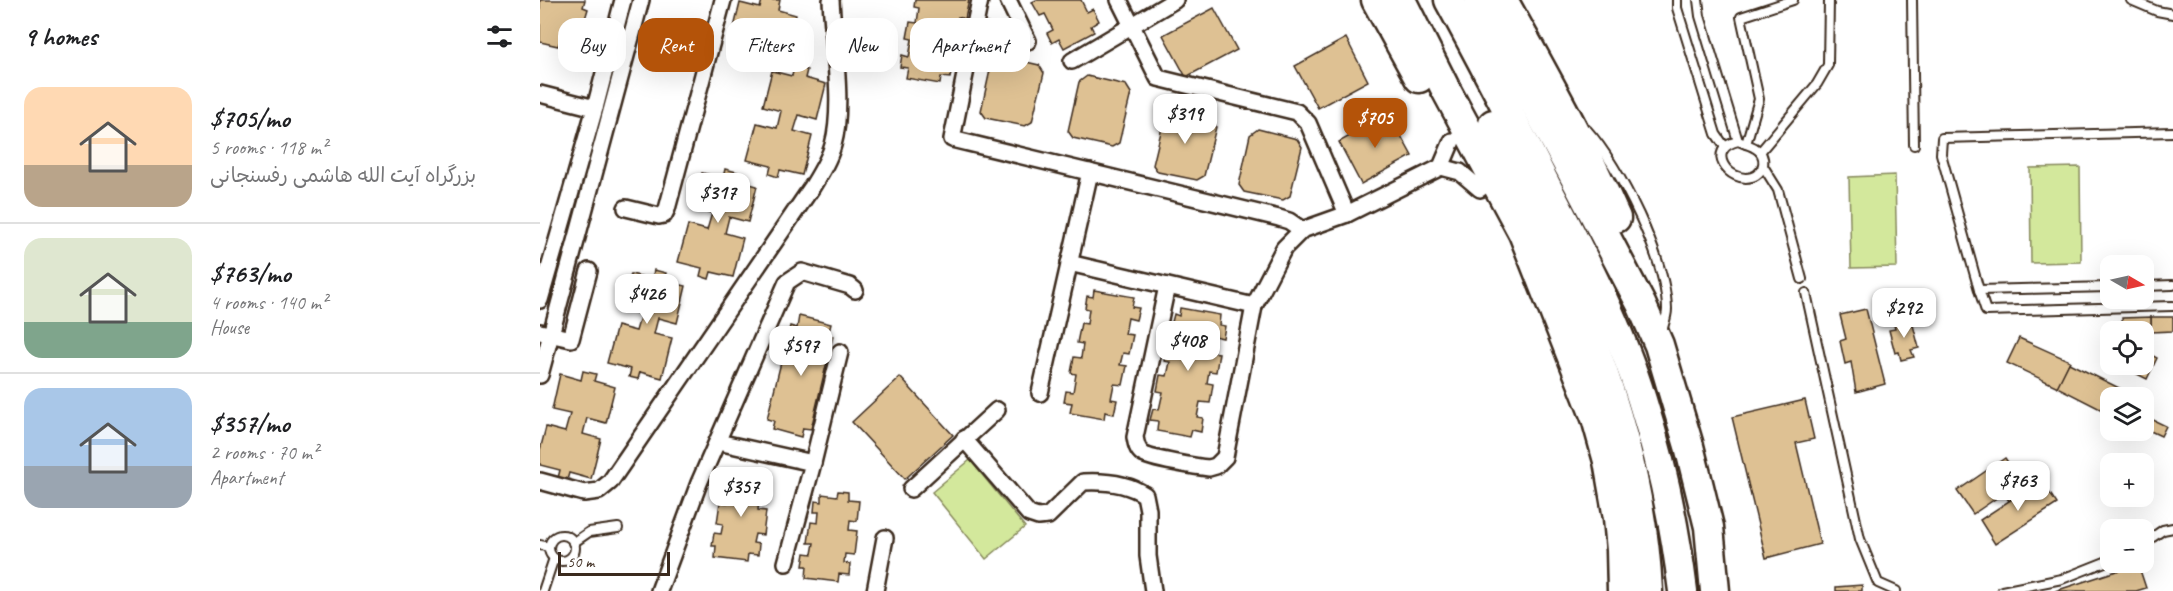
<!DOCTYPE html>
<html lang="en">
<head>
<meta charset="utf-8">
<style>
	body { margin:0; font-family:Caveat,"Playpen Sans Arabic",sans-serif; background:#f2f2f2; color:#202124; height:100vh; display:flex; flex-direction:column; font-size:22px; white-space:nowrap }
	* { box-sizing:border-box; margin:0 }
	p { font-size:20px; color:#757577 }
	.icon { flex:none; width:33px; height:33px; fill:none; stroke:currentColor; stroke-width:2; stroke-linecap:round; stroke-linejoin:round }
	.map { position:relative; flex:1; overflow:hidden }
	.drawer { display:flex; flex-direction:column; background:#fff; width:540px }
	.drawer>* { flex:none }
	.guide { position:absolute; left:18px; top:18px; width:570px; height:54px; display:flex; gap:12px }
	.needle { width:39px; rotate:99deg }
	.buttons { position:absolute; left:1560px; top:255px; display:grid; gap:12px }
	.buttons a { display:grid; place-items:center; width:54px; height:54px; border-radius:12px; background:#fff; box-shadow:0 6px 24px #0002; font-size:30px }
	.scale { position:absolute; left:18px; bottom:15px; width:112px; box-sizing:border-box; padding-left:6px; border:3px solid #3b2a1e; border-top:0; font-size:16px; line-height:21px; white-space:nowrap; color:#3b2a1e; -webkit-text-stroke:4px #fff; paint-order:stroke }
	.price { position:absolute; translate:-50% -51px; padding:0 14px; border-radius:12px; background:#fff; color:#222; font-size:20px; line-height:39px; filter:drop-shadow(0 2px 3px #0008) }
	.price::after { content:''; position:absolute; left:50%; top:36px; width:18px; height:14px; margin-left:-9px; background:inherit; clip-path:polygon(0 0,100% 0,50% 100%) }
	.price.selected { background:#b45309; color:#fff }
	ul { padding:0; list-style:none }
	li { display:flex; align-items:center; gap:18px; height:150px; padding:0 24px }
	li+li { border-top:2px solid #e0e0e0 }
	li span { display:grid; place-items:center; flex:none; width:168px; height:120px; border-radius:18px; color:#555 }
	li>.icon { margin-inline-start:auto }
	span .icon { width:72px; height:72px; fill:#fffc; stroke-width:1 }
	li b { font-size:26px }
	h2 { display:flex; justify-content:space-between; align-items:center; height:72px; padding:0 24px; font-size:26px }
	.pill { padding:0 21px; border-radius:18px; background:#fff; box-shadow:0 6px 24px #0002; font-size:21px; line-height:54px }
	.pill.selected { background:#b45309; color:#fff }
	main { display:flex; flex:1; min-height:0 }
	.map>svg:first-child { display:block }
</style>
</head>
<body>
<main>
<section class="drawer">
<h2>9 homes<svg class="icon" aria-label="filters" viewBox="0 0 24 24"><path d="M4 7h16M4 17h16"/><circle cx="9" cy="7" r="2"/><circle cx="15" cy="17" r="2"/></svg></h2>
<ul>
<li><span style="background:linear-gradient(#ffd9b3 65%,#b9a48a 0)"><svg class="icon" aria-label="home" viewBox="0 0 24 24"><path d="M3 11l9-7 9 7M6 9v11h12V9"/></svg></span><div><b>$705/mo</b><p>5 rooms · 118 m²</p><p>بزرگراه آیت الله هاشمی رفسنجانی</p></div></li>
<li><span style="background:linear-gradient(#dfe7d0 70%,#7fa58c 0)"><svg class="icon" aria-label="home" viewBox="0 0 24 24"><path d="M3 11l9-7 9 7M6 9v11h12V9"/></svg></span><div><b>$763/mo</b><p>4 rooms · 140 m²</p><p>House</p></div></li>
<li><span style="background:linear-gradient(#a9c7e8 65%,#9aa5b1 0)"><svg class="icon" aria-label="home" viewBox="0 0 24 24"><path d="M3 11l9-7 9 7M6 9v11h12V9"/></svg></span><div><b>$357/mo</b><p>2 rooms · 70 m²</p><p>Apartment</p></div></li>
</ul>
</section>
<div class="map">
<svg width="1633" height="591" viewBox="0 0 1633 591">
	<rect width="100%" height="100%" fill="#fff"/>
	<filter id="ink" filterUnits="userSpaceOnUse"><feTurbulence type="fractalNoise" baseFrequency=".0167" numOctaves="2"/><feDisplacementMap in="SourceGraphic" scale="12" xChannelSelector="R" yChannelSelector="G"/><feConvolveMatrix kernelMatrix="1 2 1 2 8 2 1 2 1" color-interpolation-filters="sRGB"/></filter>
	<g filter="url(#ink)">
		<g fill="#d3e89c" stroke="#87895d" stroke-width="1.5">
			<path d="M1540 167 1541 262 1491 263 1490 168Z"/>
			<path d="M1355 175 1357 267 1311 268 1309 177Z"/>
			<path d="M430 460 485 527 446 559 392 492Z"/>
		</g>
		<g fill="#dec193" stroke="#3b2a1e" stroke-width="1.5">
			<path d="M0 0H45L43 7 48 9 41 32 36 30 33 40 28 39 27 42 24 45 19 43 18 46 0 42Z"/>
			<path d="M222 0H240L238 10 256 15 246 55 224 49 222 56 212 54 214 46 191 40 200 3 220 8Z"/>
			<path d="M375 0H429L425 19 418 17 416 30 423 31 419 50 410 48 407 64 413 65 410 78 401 77 400 84 366 78 368 68 360 67 362 55 369 57 372 39 367 38 370 22 377 23 379 8 374 7Z"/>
			<path d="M496 0H541L547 12 553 9 559 21 551 26 554 32 524 48 519 39 512 43 507 33 513 30 505 14 500 16 492 2Z"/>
			<path d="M674 8 697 50 646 77 623 35Z"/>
			<path d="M806 38 828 81 778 108 755 66Z"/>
			<path d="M460 56 499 65 504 73 492 122 485 126 446 118 441 111 452 61Z"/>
			<path d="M254 67 267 70 265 78 286 84 277 120 259 115 254 131 272 136 262 175 240 170 238 177 229 174 231 166 207 160 217 123 237 128 241 111 223 106 232 71 252 76Z"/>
			<path d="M547 76 586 85 591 93 579 143 572 147 533 138 528 131 539 82Z"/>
			<path d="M633 109 671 119 676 127 664 176 657 180 618 172 613 165 625 115Z"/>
			<path d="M849 114 872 156 821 184 799 142Z"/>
			<path d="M718 129 757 139 762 147 750 196 743 200 704 192 699 185 710 135Z"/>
			<path d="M185 169 197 172 195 180 217 186 208 222 189 217 185 233 203 238 193 277 171 272 169 279 160 276 162 268 138 262 148 225 167 230 172 213 153 208 162 173 183 178Z"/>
			<path d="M114 270 126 273 124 281 146 286 137 323 118 318 114 334 132 338 122 378 100 372 98 379 89 377 91 369 67 363 77 326 96 331 101 314 82 309 91 274 112 279Z"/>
			<path d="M554 290 594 297 592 307 599 308 596 320 588 318 585 334 593 335 589 354 583 353 580 365 587 366 583 385 574 384 571 399 577 400 574 414 565 412 564 419 530 413 532 403 524 402 526 391 533 392 536 374 531 373 534 357 541 358 543 344 537 343 541 323 547 324 549 309 545 308 547 296 553 297Z"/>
			<path d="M640 308 680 315 679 325 685 326 683 338 674 336 671 352 679 353 676 372 669 371 667 383 673 384 670 403 660 402 657 417 663 418 661 432 652 430 650 437 617 431 618 421 610 420 613 409 619 410 623 392 617 391 620 375 627 376 630 362 624 361 628 341 633 342 636 327 631 326 634 314 639 316Z"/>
			<path d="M1326 309 1345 384 1316 392 1311 362 1305 364 1300 341 1306 339 1300 315Z"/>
			<path d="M259 316 291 324 288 335 293 336 271 429 263 428 261 437 232 429 234 421 227 419 250 326 257 328Z"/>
			<path d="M1611 317H1633V331L1611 332Z"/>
			<path d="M1611 317V338H1604V332H1583L1582 318Z"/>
			<path d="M1364 318 1366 326 1373 325 1379 348 1371 350 1374 357 1361 360 1359 352 1355 353 1349 330 1355 329 1353 320Z"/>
			<path d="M1479 338 1530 361 1518 387 1467 363Z"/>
			<path d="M1604 351 1617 358 1607 379 1577 364H1604Z"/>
			<path d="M1529 363 1597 397V398H1570V414L1517 387Z"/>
			<path d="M43 371 56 374 54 381 75 387 66 423 47 418 43 434 61 439 51 479 29 473 27 480 18 478 20 470 0 465V450L6 427 25 432 30 414 12 410 20 374 41 380Z"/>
			<path d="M360 377 413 435 365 479 312 422Z"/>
			<path d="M1265 400 1274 439 1256 443 1280 544 1226 558 1192 417Z"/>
			<path d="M1607 417 1626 426 1621 436 1604 428Z"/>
			<path d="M1465 458 1486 489 1469 501 1464 493 1433 514 1417 491Z"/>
			<path d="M207 471 217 472V480L228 481 226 501 219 500 218 510 226 511 223 535 215 534 213 543 219 544 218 555 208 554 207 562 175 558 176 546H172L174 533 181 534 183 524 177 523 180 502 187 503 188 493 183 492 184 481 191 482 192 474 207 476Z"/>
			<path d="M1501 480 1517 504 1455 544 1440 520Z"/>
			<path d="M298 491 308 492V500L319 501 317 521 310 520 309 530 317 531 314 555 305 554 304 563 310 564 309 575 299 574 298 582 266 578 267 566H263L265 553 272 554 274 543H268L271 522 278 523 279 512H274L275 501 282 502V494L297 496Z"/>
			<path d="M1598 564 1606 588 1596 591H1515Z"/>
			<path d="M1322 585V591H1296V587Z"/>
		</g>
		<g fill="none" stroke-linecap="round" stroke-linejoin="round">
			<defs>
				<g id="lane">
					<path d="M1137 0V8L1176 134 1185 147"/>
					<path d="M1158 0 1160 16 1198 141"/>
					<path d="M1372 0 1374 145"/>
					<path d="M1591 0 1617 11 1633 14"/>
					<path d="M1047 130C1080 166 1126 260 1127 309 1127 316 1124 324 1122 331"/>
					<path d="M1198 141C1203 143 1210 145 1215 148 1228 155 1225 173 1212 177 1189 184 1164 149 1198 141Z"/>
					<path d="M1206 144 1219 99 1201 17 1253 0"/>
					<path d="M1220 152 1277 84 1288 65 1289 0"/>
					<path d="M1223 166 1238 190 1262 279"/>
					<path d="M1604 286 1633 285"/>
					<path d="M1570 287 1439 290 1401 154 1402 138 1633 132"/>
					<path d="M1439 290 1446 311 1633 306"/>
					<path d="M1266 293 1320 539 1338 583 1356 591"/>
					<circle cx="22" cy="548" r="13"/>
					<path d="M33 543 49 532 78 528"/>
					<path d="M1604 543 1623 530 1633 528"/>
					<path d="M0 545 9 547"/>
					<path d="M3 591 14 558"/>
					<path d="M1462 591 1522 579 1570 560"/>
				</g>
				<g id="street">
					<path d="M440 0 412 139 739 218 749 221 762 230"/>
					<path d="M579 0 618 78 757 112 768 123 807 214"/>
					<path d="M434 30 488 41 468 0"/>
					<path d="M532 61 635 0"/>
					<path d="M0 94 55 108"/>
					<path d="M901 167 920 172 940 189"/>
					<path d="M86 208 119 216 124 215 127 209 183 0"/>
					<path d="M529 263 714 306"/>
					<path d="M627 286 595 437C596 443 597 450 603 454 610 459 658 467 669 468L676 466 685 457 714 306 744 248 762 230 807 214 901 167 912 141"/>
					<path d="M0 300 55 108 83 0"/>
					<path d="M0 332 31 339 49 271"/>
					<path d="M0 375 101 0"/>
					<path d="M500 393 550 172"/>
					<path d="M424 439 489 514 498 517 508 516 543 482C563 481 588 483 605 495L608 510V556L613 591"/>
					<path d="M178 442 273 463 246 563"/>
					<path d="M273 463 300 352"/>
					<path d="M0 481 44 493 59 491 70 482 272 187C280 174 289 160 293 145 304 107 293 41 291 0"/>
					<path d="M371 489 457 410"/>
					<path d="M119 591 159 483 247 282 262 272 310 286 315 290"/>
					<path d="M335 591 345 538"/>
				</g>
				<g id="highway">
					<path d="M836 0 879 78"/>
					<path d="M861 0 906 90 983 233 1056 418 1068 461 1078 518 1081 550 1082 591"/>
					<path d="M909 0C944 64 977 128 1010 193 1045 260 1080 328 1102 400 1122 463 1135 526 1143 591"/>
					<path d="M939 0 1033 174 1101 304 1119 345 1149 446 1169 527 1175 591"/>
					<path d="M963 0C1003 72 1043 143 1076 218"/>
					<path d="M953 124C1027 272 1100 423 1108 591"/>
				</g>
			</defs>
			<use href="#lane" stroke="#3b2a1e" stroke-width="12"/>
			<use href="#street" stroke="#3b2a1e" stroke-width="20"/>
			<use href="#highway" stroke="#3b2a1e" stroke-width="33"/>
			<use href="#lane" stroke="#fff" stroke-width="8"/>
			<use href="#street" stroke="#fff" stroke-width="15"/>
			<use href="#highway" stroke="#fff" stroke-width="28"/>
		</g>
	</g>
</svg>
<div class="buttons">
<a><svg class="needle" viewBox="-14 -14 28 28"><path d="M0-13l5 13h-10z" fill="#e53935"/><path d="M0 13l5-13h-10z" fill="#757577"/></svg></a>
<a><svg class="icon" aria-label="locate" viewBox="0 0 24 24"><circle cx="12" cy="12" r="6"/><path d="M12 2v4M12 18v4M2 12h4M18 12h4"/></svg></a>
<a><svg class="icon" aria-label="layers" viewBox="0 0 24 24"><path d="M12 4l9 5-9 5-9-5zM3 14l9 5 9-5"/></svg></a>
<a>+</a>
<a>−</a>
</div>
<div class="scale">50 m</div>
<b class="price" style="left:645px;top:145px">$319</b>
<b class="price selected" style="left:835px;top:149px">$705</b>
<b class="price" style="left:178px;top:224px">$317</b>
<b class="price" style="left:107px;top:325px">$426</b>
<b class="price" style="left:1364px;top:339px">$292</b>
<b class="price" style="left:648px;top:372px">$408</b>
<b class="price" style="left:261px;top:377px">$597</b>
<b class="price" style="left:1478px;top:512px">$763</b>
<b class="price" style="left:201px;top:518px">$357</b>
<div class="guide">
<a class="pill">Buy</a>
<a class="pill selected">Rent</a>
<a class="pill">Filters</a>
<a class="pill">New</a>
<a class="pill">Apartment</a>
</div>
</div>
</main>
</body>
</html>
